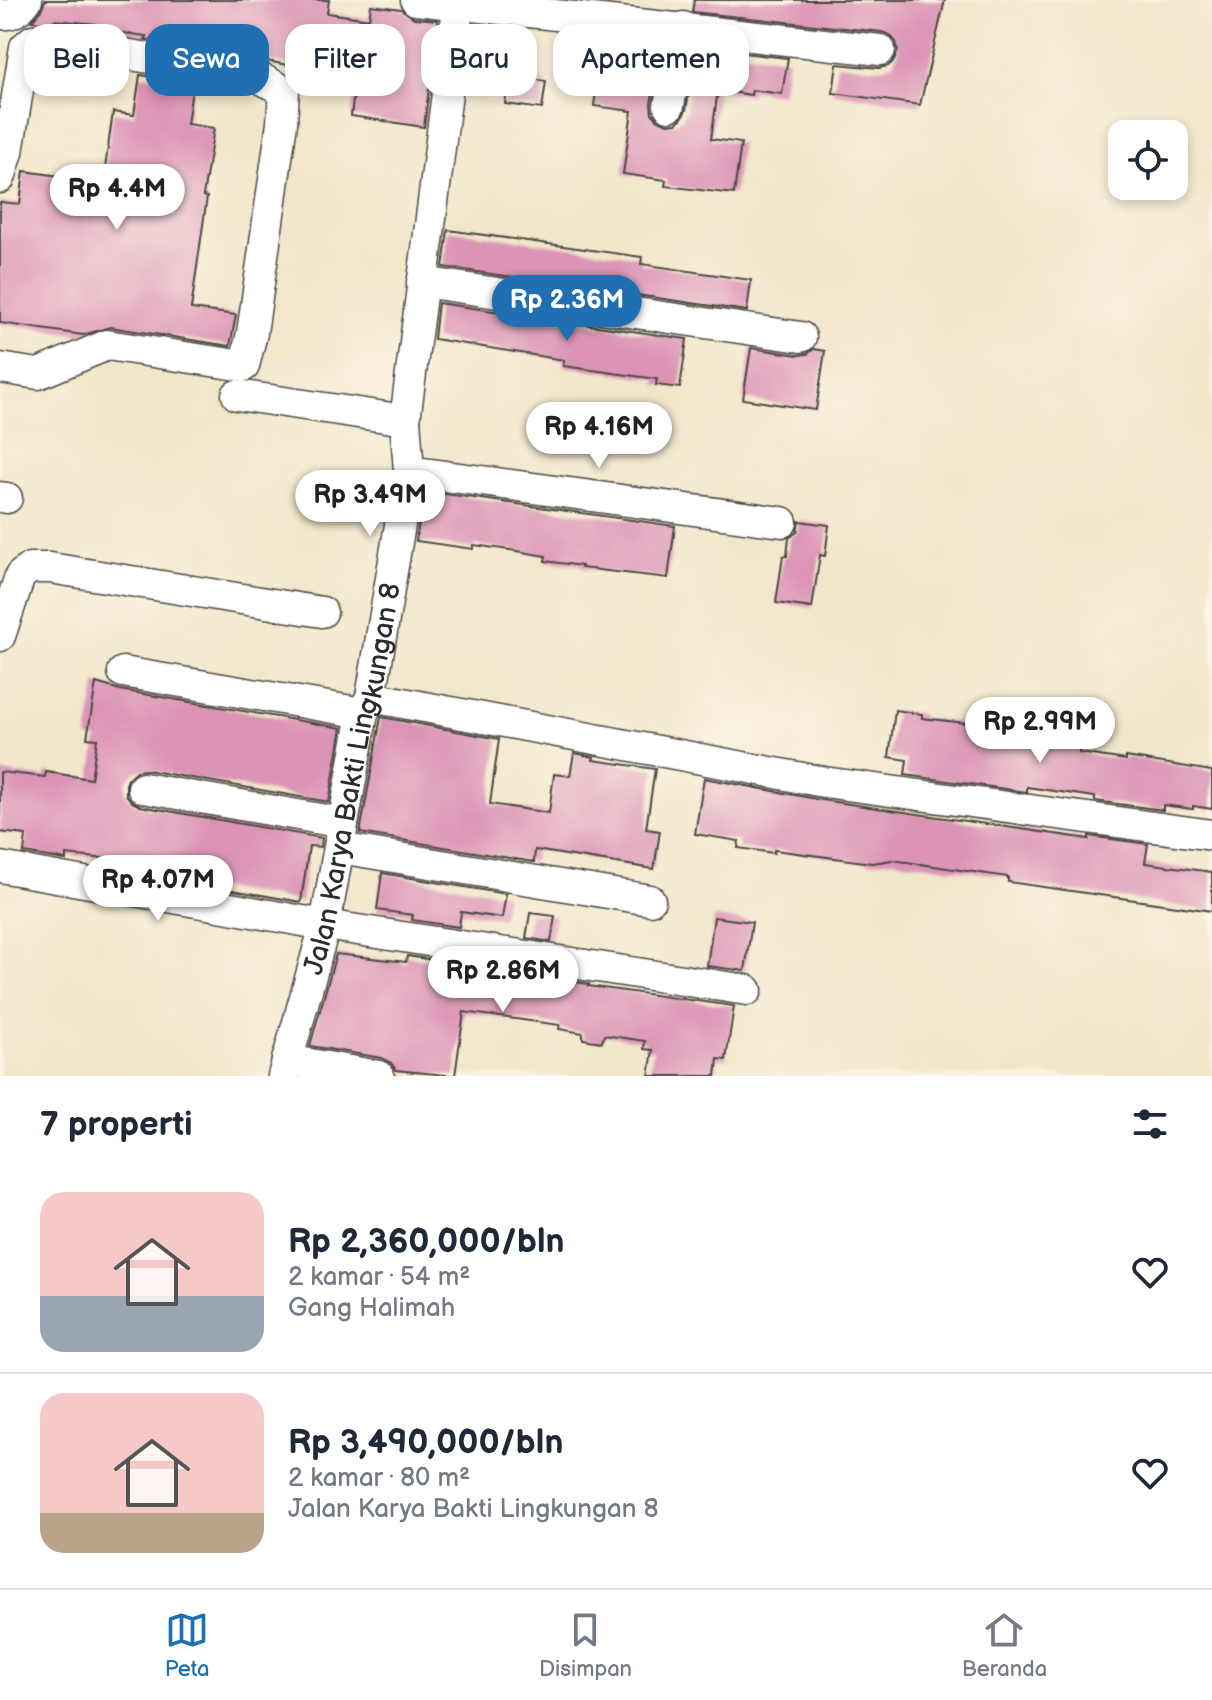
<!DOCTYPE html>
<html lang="id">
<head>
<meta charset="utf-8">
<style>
	body { margin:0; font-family:"Balsamiq Sans",sans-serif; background:#f6f6f7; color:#1f2937; height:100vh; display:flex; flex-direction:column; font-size:30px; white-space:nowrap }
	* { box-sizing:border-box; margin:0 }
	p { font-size:26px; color:#747a83 }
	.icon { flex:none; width:44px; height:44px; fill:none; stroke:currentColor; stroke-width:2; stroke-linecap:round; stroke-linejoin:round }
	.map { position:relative; height:1076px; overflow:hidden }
	.side { display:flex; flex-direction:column; background:#fff; flex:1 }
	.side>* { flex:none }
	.guide { position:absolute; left:24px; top:24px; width:800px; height:72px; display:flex; gap:16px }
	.controls { position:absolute; left:1108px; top:120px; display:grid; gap:16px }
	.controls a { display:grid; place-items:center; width:80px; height:80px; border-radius:16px; background:#fff; box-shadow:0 4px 12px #0003; font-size:40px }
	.price { position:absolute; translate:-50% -68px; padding:0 18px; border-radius:28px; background:#fff; color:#222; font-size:26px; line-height:52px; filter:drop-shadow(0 2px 4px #0008) }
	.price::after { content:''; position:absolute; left:50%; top:48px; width:24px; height:18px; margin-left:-12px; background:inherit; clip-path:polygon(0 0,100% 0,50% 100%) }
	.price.selected { background:#1f6fb2; color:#fff }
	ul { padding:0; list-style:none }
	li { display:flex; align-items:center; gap:24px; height:200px; padding:0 40px }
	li+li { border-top:2px solid #e0e1e3 }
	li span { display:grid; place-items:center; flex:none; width:224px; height:160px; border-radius:24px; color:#555 }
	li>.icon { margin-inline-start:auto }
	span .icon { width:96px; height:96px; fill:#fffc; stroke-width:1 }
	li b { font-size:34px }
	h2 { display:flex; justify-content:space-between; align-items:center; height:96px; padding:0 40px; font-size:34px }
	.tag { padding:0 28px; border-radius:24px; background:#fff; box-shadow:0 4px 12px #0003; font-size:28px; line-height:72px }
	.tag.selected { background:#1f6fb2; color:#fff }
	.tab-bar { display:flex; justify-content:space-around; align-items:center; height:112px; border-top:2px solid #e0e1e3; background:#fff; font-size:22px; color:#747a83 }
	.tab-bar a { display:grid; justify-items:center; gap:4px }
	.tab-bar .selected { color:#1f6fb2 }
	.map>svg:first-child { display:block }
</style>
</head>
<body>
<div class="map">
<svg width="1212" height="1076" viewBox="0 0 1212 1076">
	<rect width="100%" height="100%" fill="#fcf5e5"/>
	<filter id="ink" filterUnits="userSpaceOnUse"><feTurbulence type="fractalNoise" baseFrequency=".0125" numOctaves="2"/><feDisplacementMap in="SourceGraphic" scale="16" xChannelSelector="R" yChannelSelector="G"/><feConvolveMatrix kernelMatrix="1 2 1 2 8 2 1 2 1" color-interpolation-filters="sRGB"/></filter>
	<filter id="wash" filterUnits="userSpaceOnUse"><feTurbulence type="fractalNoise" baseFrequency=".006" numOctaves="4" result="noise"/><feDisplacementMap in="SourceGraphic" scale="32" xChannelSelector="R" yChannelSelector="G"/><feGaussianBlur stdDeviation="1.8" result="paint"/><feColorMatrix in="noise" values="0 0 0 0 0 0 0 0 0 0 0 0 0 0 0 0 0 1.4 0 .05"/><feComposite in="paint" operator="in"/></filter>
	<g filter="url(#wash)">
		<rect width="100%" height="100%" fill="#f1e6ca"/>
		<g id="blocks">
			<g fill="#db93b6">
				<path d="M45 0H329L327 13 369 19 371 5 401 9 414 18 438 20 424 127 351 116 356 77 266 61 256 56 145 39 146 36 95 29 96 24 54 20 53 24 32 21 41 11Z"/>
				<path d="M694 0H945L920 105 833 93 837 64 879 68 888 66 894 61 898 51 896 42 890 35 882 32 692 12Z"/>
				<path d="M562 34 636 42V45L661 49 651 104 652 113 657 119 667 124 676 123 682 118 686 110 697 48 788 58 782 94 752 90 751 95 718 90 711 139 741 143 734 194 665 186 666 180 623 174 632 111 594 106 597 84 556 78Z"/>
				<path d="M473 35 507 40 500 93 466 88Z"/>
				<path d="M140 75 193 83 187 124 214 128 203 196 207 197 191 309 236 315 230 346 110 327 83 335 0 323V202L20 204 24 171 103 182 113 112 134 115Z"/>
				<path d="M509 76 546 81 542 109 505 104Z"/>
				<path d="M448 230 642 257 641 264 751 280 747 311 443 267Z"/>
				<path d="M438 303 687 339 680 388 656 385 657 379 563 366 564 360 434 339Z"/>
				<path d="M751 348 798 355 807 354 814 349 825 351 816 410 743 399Z"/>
				<path d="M424 491 675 526 668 578 581 568 582 566 545 561 546 556 517 551 474 545 473 549 416 541Z"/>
				<path d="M799 521 829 525 825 556 820 555 812 608 776 603 783 556H787L789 538 797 532Z"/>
				<path d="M96 683 120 690 342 728 329 802 146 770 136 771 129 777 126 784V795L132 802 140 806 322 838 321 847 309 846 301 902 199 884 201 873 144 866V862L66 855V860L24 853 26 835 0 832V772L45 777 46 772 91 779 97 739 87 738Z"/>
				<path d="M895 710 922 714V718L1035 731V735L1080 742 1079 753 1126 760V757L1212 771V809L1193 806V809L1163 805V810L1095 801V797L1027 787V792L905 775 907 760 889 757Z"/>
				<path d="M381 717 499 739 490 804 549 813 554 774 570 776 574 753 594 757 593 760 655 769 646 829 660 831 654 869 535 850 534 862 360 833Z"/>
				<path d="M704 778 822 800 1089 839V836L1148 844 1145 863 1212 872V911L1008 882V877L893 860 872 863 774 850V853L738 848 739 841 695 834Z"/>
				<path d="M382 873 506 894 502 918 461 912 459 927 412 920 413 915 377 910Z"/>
				<path d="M530 913 555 916 551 942 526 938Z"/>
				<path d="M714 917 752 922 745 971 707 966Z"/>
				<path d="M336 954 406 962 407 956 589 984 588 986 734 1006 726 1060 718 1059 716 1076H649L653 1050 644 1049 645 1041 604 1035 602 1042 583 1039V1033L559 1029 560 1025 464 1012 455 1076 396 1070 391 1063 382 1058 310 1046Z"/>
			</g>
		</g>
	</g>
	<g filter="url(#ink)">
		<use href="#blocks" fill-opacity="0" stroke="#494743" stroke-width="2"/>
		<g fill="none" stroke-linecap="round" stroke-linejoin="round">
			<defs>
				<g id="minor">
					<path d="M416 0 880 50"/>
					<path d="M0 14C11 16 21 9 27 0"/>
					<path d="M669 106 683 27"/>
					<path d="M0 178 8 152 25 47 33 40 253 74 284 91 282 123 252 333 244 366 107 345 38 374 0 368"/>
					<path d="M422 282 801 337"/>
					<path d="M237 395 405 420"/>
					<path d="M409 471 782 522"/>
					<path d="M0 497 7 498"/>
					<path d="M0 636 20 576 30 568H50L322 612"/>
					<path d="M123 672 363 713"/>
					<path d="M371 697 824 782 1212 835"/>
					<path d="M143 788 343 823"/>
					<path d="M340 848 650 900"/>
					<path d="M0 867 325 925 747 990"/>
					<path d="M287 1060 379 1076"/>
					<path id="s1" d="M283 1076 325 925 363 713 371 697 409 471 405 420 459 0"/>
				</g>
			</defs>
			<use href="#minor" stroke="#494743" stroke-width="33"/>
			<use href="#minor" stroke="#fff" stroke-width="30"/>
		</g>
	</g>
	<g text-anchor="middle" stroke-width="6" stroke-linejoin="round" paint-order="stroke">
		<g font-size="28" fill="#2b2b2b" stroke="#fcf5e5">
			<text dy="10" stroke="none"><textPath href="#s1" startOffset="306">Jalan Karya Bakti Lingkungan 8</textPath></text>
		</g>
	</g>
</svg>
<div class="controls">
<a><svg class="icon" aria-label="locate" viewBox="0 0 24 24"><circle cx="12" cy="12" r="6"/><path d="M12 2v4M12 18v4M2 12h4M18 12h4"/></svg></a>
</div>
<b class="price" style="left:117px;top:232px">Rp 4.4M</b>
<b class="price selected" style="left:567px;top:343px">Rp 2.36M</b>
<b class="price" style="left:599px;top:470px">Rp 4.16M</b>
<b class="price" style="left:370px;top:538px">Rp 3.49M</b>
<b class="price" style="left:1040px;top:765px">Rp 2.99M</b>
<b class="price" style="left:158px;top:923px">Rp 4.07M</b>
<b class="price" style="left:503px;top:1014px">Rp 2.86M</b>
<div class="guide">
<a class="tag">Beli</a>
<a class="tag selected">Sewa</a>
<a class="tag">Filter</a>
<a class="tag">Baru</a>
<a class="tag">Apartemen</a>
</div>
</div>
<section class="side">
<h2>7 properti<svg class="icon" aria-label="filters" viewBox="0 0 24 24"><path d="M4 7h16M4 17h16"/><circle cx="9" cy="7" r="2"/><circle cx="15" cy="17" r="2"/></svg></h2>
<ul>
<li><span style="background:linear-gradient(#f6c9c9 65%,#9aa5b1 0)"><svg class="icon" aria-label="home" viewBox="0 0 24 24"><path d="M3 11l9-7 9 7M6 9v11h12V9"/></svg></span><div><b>Rp 2,360,000/bln</b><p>2 kamar · 54 m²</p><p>Gang Halimah</p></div><svg class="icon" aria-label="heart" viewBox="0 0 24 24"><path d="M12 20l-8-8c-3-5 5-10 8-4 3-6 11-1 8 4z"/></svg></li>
<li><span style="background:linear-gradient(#f6c9c9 75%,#b9a48a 0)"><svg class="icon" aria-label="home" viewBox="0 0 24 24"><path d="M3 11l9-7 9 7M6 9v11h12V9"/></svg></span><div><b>Rp 3,490,000/bln</b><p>2 kamar · 80 m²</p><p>Jalan Karya Bakti Lingkungan 8</p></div><svg class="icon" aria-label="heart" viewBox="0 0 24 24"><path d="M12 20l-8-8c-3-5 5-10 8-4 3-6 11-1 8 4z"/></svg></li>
</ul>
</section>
<nav class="tab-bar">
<a class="selected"><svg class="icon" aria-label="map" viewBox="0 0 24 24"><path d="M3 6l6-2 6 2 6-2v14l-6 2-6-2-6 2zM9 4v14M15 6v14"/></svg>Peta</a>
<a><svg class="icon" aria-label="saved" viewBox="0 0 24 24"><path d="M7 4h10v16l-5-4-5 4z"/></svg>Disimpan</a>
<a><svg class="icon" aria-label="home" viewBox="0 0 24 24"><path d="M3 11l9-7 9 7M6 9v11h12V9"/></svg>Beranda</a>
</nav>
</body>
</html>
